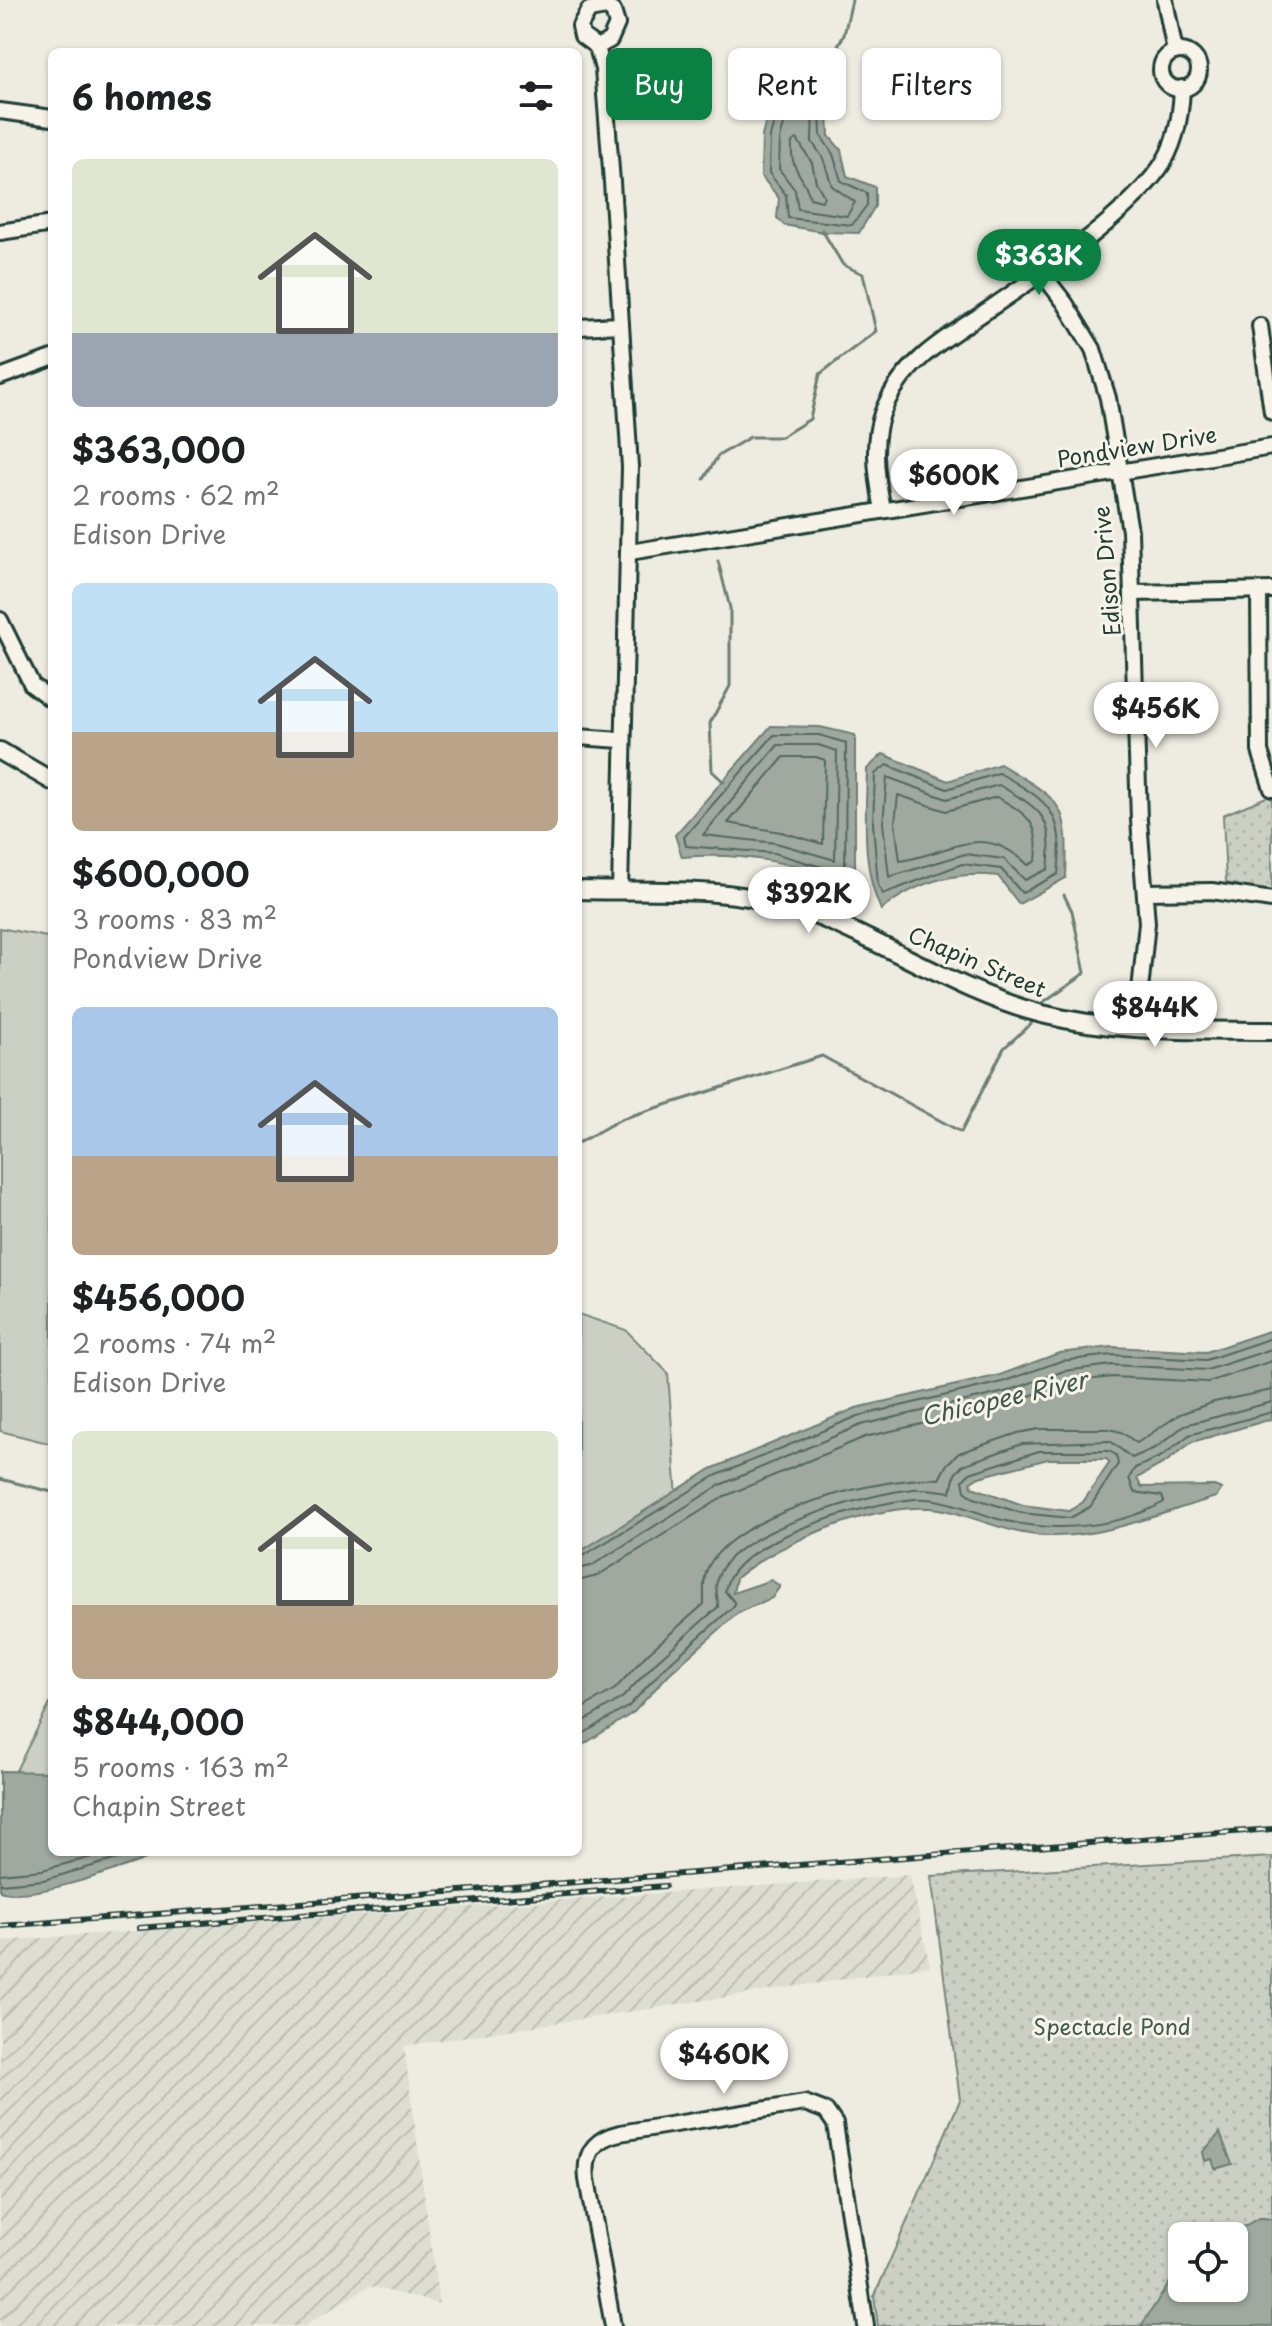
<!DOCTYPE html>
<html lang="en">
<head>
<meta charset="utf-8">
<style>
	body { margin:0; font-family:"Playpen Sans",sans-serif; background:#f2f2f2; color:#202124; height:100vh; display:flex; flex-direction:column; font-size:30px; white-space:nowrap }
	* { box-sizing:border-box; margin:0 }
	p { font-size:26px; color:#757577 }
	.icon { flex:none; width:44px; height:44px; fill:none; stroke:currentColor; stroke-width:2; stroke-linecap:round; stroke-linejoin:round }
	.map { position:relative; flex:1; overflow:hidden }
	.panel { position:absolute; left:48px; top:48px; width:534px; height:1808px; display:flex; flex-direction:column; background:#fff; border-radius:12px; box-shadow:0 2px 6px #0004 }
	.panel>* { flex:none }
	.banner { position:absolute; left:606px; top:48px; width:546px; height:72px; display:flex; gap:16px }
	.fabs { position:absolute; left:1168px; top:2222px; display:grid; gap:16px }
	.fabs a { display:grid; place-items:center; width:80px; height:80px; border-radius:12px; background:#fff; box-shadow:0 2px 6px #0004; font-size:40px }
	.price { position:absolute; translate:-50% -68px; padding:0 18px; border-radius:28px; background:#fff; color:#222; font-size:26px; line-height:52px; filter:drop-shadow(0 2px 4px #0008) }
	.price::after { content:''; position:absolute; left:50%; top:48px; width:24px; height:18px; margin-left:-12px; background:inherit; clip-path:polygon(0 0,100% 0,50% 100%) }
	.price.on { background:#0b8043; color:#fff }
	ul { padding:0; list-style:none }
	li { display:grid; align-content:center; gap:16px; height:424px; padding:0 24px }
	li span { display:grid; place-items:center; height:248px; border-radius:12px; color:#555 }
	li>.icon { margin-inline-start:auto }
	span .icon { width:144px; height:144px; fill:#fffc; stroke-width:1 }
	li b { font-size:34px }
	h2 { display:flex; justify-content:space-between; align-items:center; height:96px; padding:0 24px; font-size:34px }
	.tag { padding:0 28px; border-radius:12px; background:#fff; box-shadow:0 2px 6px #0004; font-size:28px; line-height:72px }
	.tag.on { background:#0b8043; color:#fff }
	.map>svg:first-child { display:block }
</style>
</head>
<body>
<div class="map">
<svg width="1272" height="2326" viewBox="0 0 1272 2326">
	<defs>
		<pattern id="industrial-furrows" width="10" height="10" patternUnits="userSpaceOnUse" patternTransform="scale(2)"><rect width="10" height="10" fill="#ddddd2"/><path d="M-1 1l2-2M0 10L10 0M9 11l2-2" fill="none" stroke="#bdbfb5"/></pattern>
		<pattern id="park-dots" width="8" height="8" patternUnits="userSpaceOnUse" patternTransform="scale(2)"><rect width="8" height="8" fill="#cccfc4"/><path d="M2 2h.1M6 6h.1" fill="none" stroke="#afb3a9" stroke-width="1.8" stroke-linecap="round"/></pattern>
	</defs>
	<rect width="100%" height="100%" fill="#eeece1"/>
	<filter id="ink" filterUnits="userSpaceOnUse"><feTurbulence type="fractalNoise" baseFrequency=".0125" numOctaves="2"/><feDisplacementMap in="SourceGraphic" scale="16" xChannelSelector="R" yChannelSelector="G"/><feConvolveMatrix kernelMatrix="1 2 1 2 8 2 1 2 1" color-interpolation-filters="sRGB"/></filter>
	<g filter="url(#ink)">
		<path fill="url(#industrial-furrows)" d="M910 1875 930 1966 404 2046 439 2304 369 2286 304 2326H0V1941Z"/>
		<g fill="#cccfc4" stroke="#76867c" stroke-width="2">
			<path d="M0 928 52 938V1444L0 1431Z"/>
			<path d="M578 1314 626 1330 668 1373 677 1498 578 1572Z"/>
			<path d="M52 1700V1782H10Z"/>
		</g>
		<g fill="url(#park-dots)" stroke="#76867c" stroke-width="2">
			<path d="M1269 796 1272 798V893L1226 883 1223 815Z"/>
			<path d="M1272 1857V2219L1259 2218 1227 2236H1182V2264L1143 2326H878L874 2297 960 2100 931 1876Z"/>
		</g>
		<g fill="#9fa99f" stroke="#6c7e74" stroke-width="2" fill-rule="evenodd">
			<path d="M833 54 839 95 828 108 829 136 841 150 847 176 875 187V206L859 233 823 232 784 225 777 218 779 198 761 176 762 136 773 95 798 79 808 61Z"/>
			<path d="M771 726 820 727 855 735V888C803 862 739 852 682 857L675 835Z"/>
			<path d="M883 754 948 781 1000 764C1063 802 1069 802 1066 878L1019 904 998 876C954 871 915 882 881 910 861 867 866 816 867 769Z"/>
			<path d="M1272 1330V1419L1192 1442 1166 1462 1137 1478 1141 1487 1214 1486 1222 1489 1216 1497C1163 1512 1107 1537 1051 1536 1014 1536 981 1519 945 1510 887 1497 780 1541 736 1578L733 1593 771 1580 780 1586 772 1598 739 1612 669 1674 634 1712 578 1748V1553L711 1469 856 1408 1000 1375 1059 1353 1112 1347 1206 1352ZM1048 1459H1106L1110 1462 1083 1502 1069 1511 1023 1505 972 1487 971 1482 979 1477Z"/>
			<path d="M0 1771 52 1772V1852H165C129 1865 34 1902 0 1891Z"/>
			<path d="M1220 2133 1232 2164 1215 2169 1212 2159 1205 2161 1203 2152Z"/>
			<path d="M1259 2218 1272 2219V2326H1141L1182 2264V2288H1234V2236H1227Z"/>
		</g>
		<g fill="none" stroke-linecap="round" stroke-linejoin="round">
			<g stroke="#52685f" stroke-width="2">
				<path d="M826 66 831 92 820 107 821 136 833 154 841 181 867 193V205L852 225 788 218 786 195 769 173 770 137 780 100 803 84 814 68Z"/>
				<path d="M807 94 813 97 812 142 823 158 832 186 855 202 847 216 798 209 795 190 779 169 780 139 789 107Z"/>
				<path d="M797 139 812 163 816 182 824 196 822 201 810 198C803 171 790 174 792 142Z"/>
				<path d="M774 735H819L846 743 845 874 774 853 686 846 684 837Z"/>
				<path d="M778 745H818L837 751 835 860 776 843 703 835Z"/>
				<path d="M784 757H816L825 760 823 844 781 832 728 823Z"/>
				<path d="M887 765 947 789 999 773C1050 802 1065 812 1058 874L1022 893 1001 869 962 864 883 894 878 885 873 824 875 774Z"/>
				<path d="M887 777 947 799 999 785C1041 810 1054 815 1048 869L1025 880 1004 859 965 854 889 877 883 823Z"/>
				<path d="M898 795 946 811 997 797C1029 816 1040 822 1036 861L1028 865C982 820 950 854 900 861L895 823Z"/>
				<path d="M1039 1451H1109L1116 1455 1118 1464 1090 1507 1070 1518 1021 1513 974 1498 965 1491 963 1480 970 1473Z"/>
				<path d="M578 1559 715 1476 858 1416 1002 1382 1061 1361 1112 1355 1206 1360 1272 1338"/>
				<path d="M578 1569 591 1566 720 1485 861 1425 1005 1392 1064 1371 1112 1365 1207 1370 1272 1349"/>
				<path d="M578 1581 597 1576 725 1496 865 1437 1008 1404 1067 1382 1113 1377 1208 1382 1272 1361"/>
				<path d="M578 1711 615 1689 648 1653 704 1604C704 1590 702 1576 711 1562 744 1511 882 1476 939 1479L947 1464 959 1453 1018 1433 1039 1429H1109L1121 1432 1137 1443 1180 1414 1214 1402 1272 1390"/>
				<path d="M578 1725 622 1698 657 1661 718 1607C718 1594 713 1586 720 1572 739 1530 870 1493 914 1489 926 1488 939 1491 951 1492L955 1474 963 1465 1022 1444 1110 1441 1132 1458 1157 1447 1185 1425 1272 1402"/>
				<path d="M578 1737 629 1706 664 1668 734 1606V1602L725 1591C732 1539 869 1503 915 1499 943 1497 971 1511 998 1519 1051 1533 1116 1529 1164 1502L1162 1496 1134 1492 1129 1478 1135 1468 1162 1456 1189 1435 1272 1412"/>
				<path d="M0 1874 42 1870 111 1852"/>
				<path d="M0 1884 44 1880 141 1852"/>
			</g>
			<g stroke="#6c7e74" stroke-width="3">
				<path d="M832 56 844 35 852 0"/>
				<path d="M704 479 718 456 750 437H781L810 419 820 374 876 331 863 274 843 265 822 230"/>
				<path d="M718 561 730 608V686L710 723 712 771 724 782"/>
				<path d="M1040 1009 1042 1003 1085 973 1072 911 1064 895"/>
				<path d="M578 1143 621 1119 822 1056 961 1132 1004 1048 1035 1020"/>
				<path d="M0 1479 52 1492"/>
			</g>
			<defs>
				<g id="minor">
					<path d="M1165 0 1175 52"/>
					<path d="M597 47 582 36 580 26 589 10 606 7 613 11 617 24 610 40 597 47 603 69 612 182 630 467 620 891"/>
					<circle cx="1180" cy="70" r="19"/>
					<path d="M0 111 52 118"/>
					<path d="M0 232 52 224"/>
					<path d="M1041 272 1065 303 1093 349 1108 398 1130 531 1139 820 1147 923 1136 1029"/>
					<path d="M1260 326 1272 412"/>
					<path d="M578 327 621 325"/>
					<path d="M0 377 52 358"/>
					<path d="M883 510C876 475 870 435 887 402 906 362 944 339 979 316 1036 277 1118 224 1159 169 1175 147 1181 115 1182 88"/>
					<path d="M630 552 1272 447"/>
					<path d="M1259 591 1260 751 1272 789"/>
					<path d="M1134 593 1272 590"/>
					<path d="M0 620 32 685 52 700"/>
					<path d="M578 737 621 740"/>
					<path d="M1145 892 1212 891 1272 900"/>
					<path d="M613 2326 587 2179C584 2153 594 2139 620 2133L805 2103 826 2111 835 2124 866 2326"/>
				</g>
				<g id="major">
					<path d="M0 751 52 781"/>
					<path d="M578 890C652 892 731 885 801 910 883 939 958 993 1042 1014 1117 1033 1195 1030 1272 1031"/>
				</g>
			</defs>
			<use href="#minor" stroke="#1f3d34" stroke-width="20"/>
			<use href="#major" stroke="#1f3d34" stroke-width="22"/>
			<use href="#minor" stroke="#f7f3e8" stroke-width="14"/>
			<use href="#major" stroke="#f7f3e8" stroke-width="16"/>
			<defs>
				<g id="rail">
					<path d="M0 1926 1272 1829"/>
					<path d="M139 1928 665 1886"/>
				</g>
			</defs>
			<use href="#rail" stroke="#1f3d34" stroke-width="6"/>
			<use href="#rail" stroke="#f7f3e8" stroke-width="3" stroke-dasharray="9" stroke-linecap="butt"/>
		</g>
	</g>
	<g text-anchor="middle" stroke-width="6" stroke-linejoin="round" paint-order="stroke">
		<g font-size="22" fill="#1f3d34" stroke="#f7f3e8">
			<text transform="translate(1137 447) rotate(-9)" y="8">Pondview Drive</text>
			<text transform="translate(1107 571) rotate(-95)" y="8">Edison Drive</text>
			<text transform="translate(977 962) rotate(23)" y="8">Chapin Street</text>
		</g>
		<g font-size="22" fill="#425a51" stroke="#f7f3e8">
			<text x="1112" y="2035">Spectacle Pond</text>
		</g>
		<g font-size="24" font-style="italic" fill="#3f584f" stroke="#f7f3e8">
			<text transform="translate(1004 1399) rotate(-13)" y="8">Chicopee River</text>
		</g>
	</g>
</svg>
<div class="fabs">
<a><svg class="icon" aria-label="locate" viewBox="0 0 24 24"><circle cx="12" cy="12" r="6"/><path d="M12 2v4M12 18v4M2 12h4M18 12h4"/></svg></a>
</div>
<b class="price on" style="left:1039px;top:297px">$363K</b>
<b class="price" style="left:954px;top:517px">$600K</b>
<b class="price" style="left:1156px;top:750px">$456K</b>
<b class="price" style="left:809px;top:935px">$392K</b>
<b class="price" style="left:1155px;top:1049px">$844K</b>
<b class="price" style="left:724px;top:2096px">$460K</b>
<div class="banner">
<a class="tag on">Buy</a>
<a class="tag">Rent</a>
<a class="tag">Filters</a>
</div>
<section class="panel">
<h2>6 homes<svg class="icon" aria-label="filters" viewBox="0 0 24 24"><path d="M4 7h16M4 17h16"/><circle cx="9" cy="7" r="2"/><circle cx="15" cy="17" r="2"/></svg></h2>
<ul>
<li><span style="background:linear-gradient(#dfe7d0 70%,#9aa5b1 0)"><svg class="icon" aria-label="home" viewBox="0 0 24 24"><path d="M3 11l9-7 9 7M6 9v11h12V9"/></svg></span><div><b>$363,000</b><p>2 rooms · 62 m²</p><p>Edison Drive</p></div></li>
<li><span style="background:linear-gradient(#bfe0f5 60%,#b9a48a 0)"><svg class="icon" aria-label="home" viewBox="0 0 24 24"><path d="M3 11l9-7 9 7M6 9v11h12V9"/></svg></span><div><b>$600,000</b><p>3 rooms · 83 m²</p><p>Pondview Drive</p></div></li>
<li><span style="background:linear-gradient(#a9c7e8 60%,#b9a48a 0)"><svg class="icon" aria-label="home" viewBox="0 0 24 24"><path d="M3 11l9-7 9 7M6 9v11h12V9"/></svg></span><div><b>$456,000</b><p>2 rooms · 74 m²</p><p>Edison Drive</p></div></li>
<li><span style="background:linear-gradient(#dfe7d0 70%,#b9a48a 0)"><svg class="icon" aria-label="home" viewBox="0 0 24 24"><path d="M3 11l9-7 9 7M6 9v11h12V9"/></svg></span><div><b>$844,000</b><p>5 rooms · 163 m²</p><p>Chapin Street</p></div></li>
</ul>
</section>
</div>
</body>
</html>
